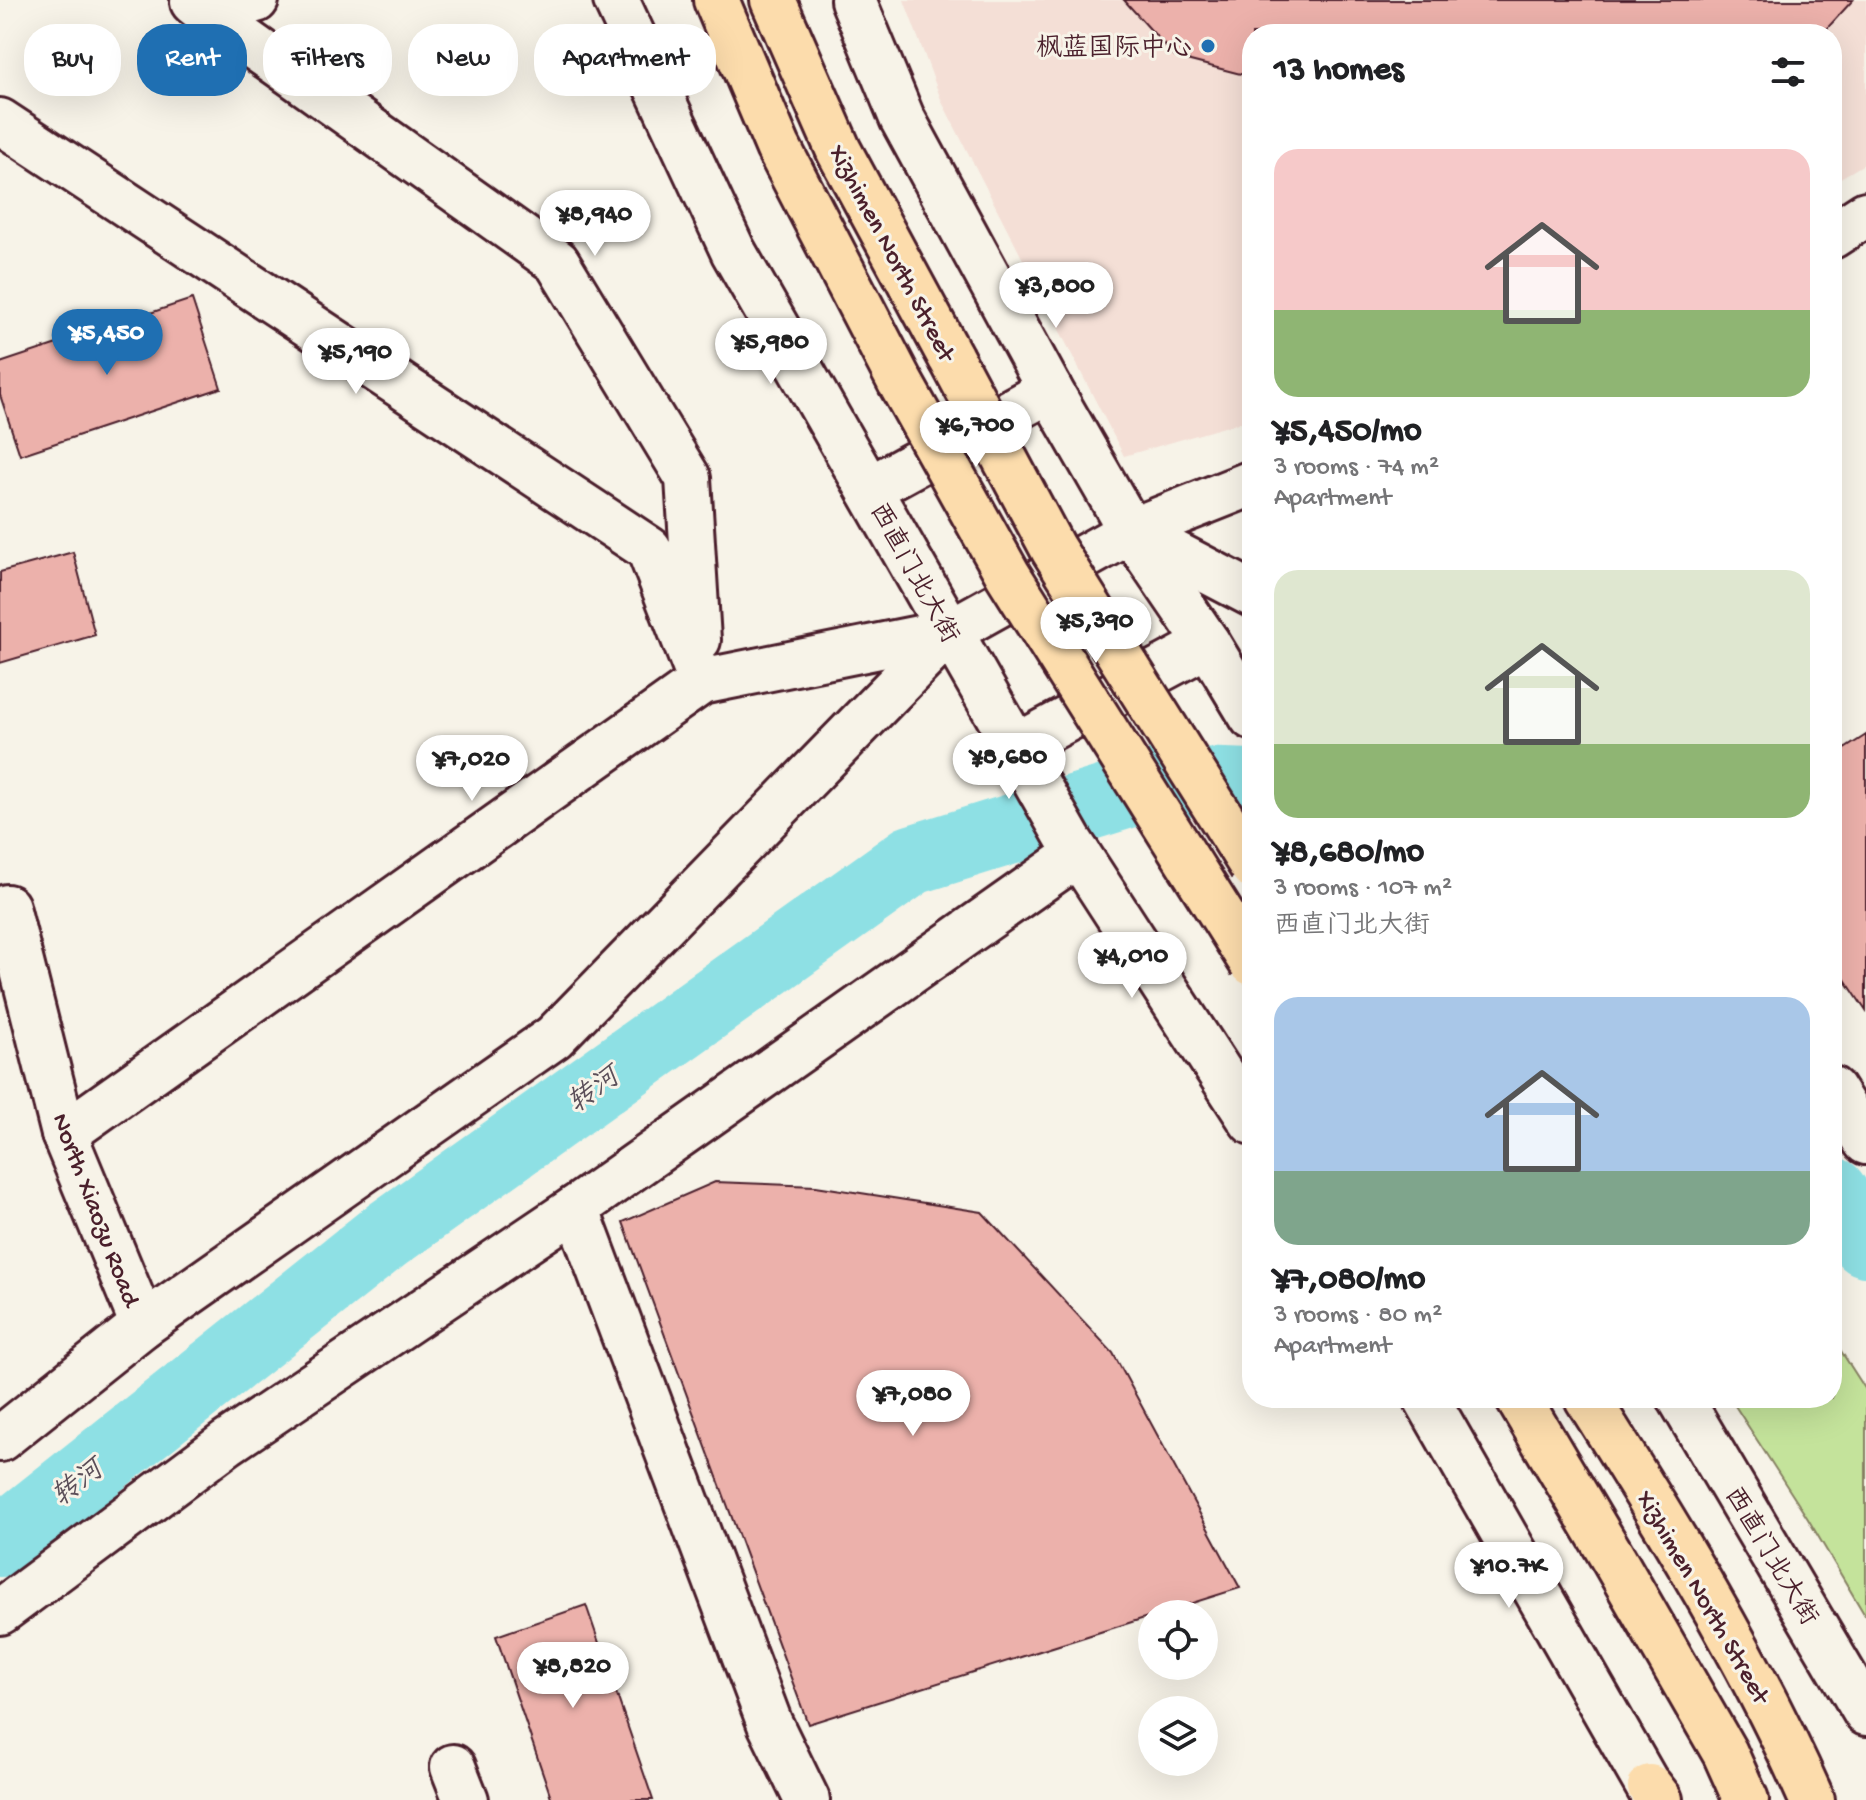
<!DOCTYPE html>
<html lang="en">
<head>
<meta charset="utf-8">
<style>
	body { margin:0; font-family:"Gochi Hand","LXGW WenKai TC",sans-serif; background:#f2f2f2; color:#202124; height:100vh; display:flex; flex-direction:column; font-size:30px; white-space:nowrap }
	* { box-sizing:border-box; margin:0 }
	p { font-size:26px; color:#757577 }
	.icon { flex:none; width:44px; height:44px; fill:none; stroke:currentColor; stroke-width:2; stroke-linecap:round; stroke-linejoin:round }
	.map { position:relative; flex:1; overflow:hidden }
	.details { position:absolute; left:1242px; top:24px; width:600px; height:1384px; display:flex; flex-direction:column; background:#fff; border-radius:32px; box-shadow:0 8px 32px #0002 }
	.details>* { flex:none }
	.hud { position:absolute; left:24px; top:24px; width:760px; height:72px; display:flex; gap:16px }
	.controls { position:absolute; left:1138px; top:1600px; display:grid; gap:16px }
	.controls a { display:grid; place-items:center; width:80px; height:80px; border-radius:50%; background:#fff; box-shadow:0 8px 32px #0002; font-size:40px }
	.price { position:absolute; translate:-50% -68px; padding:0 18px; border-radius:28px; background:#fff; color:#222; font-size:26px; line-height:52px; filter:drop-shadow(0 2px 4px #0008) }
	.price::after { content:''; position:absolute; left:50%; top:48px; width:24px; height:18px; margin-left:-12px; background:inherit; clip-path:polygon(0 0,100% 0,50% 100%) }
	.price.current { background:#1f6fb2; color:#fff }
	ul { padding:0; list-style:none }
	li { display:grid; align-content:center; gap:16px; height:424px; padding:0 32px }
	li span { display:grid; place-items:center; height:248px; border-radius:24px; color:#555 }
	li>.icon { margin-inline-start:auto }
	span .icon { width:144px; height:144px; fill:#fffc; stroke-width:1 }
	li b { font-size:34px }
	h2 { display:flex; justify-content:space-between; align-items:center; height:96px; padding:0 32px; font-size:34px }
	.tag { padding:0 28px; border-radius:32px; background:#fff; box-shadow:0 8px 32px #0002; font-size:28px; line-height:72px }
	.tag.current { background:#1f6fb2; color:#fff }
	.map>svg:first-child { display:block }
</style>
</head>
<body>
<div class="map">
<svg width="1866" height="1800" viewBox="0 0 1866 1800">
	<rect width="100%" height="100%" fill="#f7f3e8"/>
	<filter id="ink" filterUnits="userSpaceOnUse"><feTurbulence type="fractalNoise" baseFrequency=".0125" numOctaves="2"/><feDisplacementMap in="SourceGraphic" scale="16" xChannelSelector="R" yChannelSelector="G"/><feConvolveMatrix kernelMatrix="1 2 1 2 8 2 1 2 1" color-interpolation-filters="sRGB"/></filter>
	<g filter="url(#ink)">
		<path fill="#f4dfd6" d="M904 0H1866V163L1832 183V34H1252V419L1124 456 942 102Z"/>
		<path fill="#c4e39b" stroke="#878163" stroke-width="2" d="M1832 1337 1866 1390V1617L1808 1519 1730 1398H1832Z"/>
		<g fill="none" stroke-linecap="round" stroke-linejoin="round">
			<g stroke="#8ee0e4" stroke-width="70">
				<path d="M1832 1192 1866 1242"/>
				<path d="M0 1542 384 1237 912 860 1167 781 1252 784"/>
			</g>
		</g>
		<g fill="#ecb1ab" stroke="#4a1f2b" stroke-width="2">
			<path d="M1124 0H1853L1822 34H1252V77L1175 57Z"/>
			<path d="M192 299 221 388 20 455 0 395V363Z"/>
			<path d="M73 552 95 635 0 663V572Z"/>
			<path d="M1866 735V1011L1832 960V757Z"/>
			<path d="M715 1182 816 1186 982 1212 1113 1353 1240 1588 808 1724 623 1222Z"/>
			<path d="M586 1605 653 1800H552L496 1636Z"/>
		</g>
		<g fill="none" stroke-linecap="round" stroke-linejoin="round">
			<defs>
				<g id="minor">
					<path d="M616 0 733 251 1069 840 1252 1122"/>
					<path d="M853 0 902 118 1050 390 1131 531 1208 644 1252 717"/>
					<path d="M193 2 208 14 256 0"/>
					<path d="M208 14 557 262 688 478 698 640"/>
					<path d="M0 121 649 549 701 682"/>
					<path d="M1832 236 1866 214"/>
					<path d="M869 489 1050 390"/>
					<path d="M1137 534 1252 594"/>
					<path d="M1017 746 1208 644"/>
					<path d="M7 907 64 1134 143 1325"/>
					<path d="M1832 1089 1866 1142"/>
					<path d="M64 1134 701 682 949 632"/>
					<path d="M576 1208 770 1724 807 1800"/>
					<path d="M1426 1398 1656 1800"/>
					<path d="M1680 1398 1866 1713"/>
					<path d="M0 1439 143 1325 554 1037 949 632 1131 531 1252 483"/>
					<path d="M0 1612 227 1443 576 1208 1078 854"/>
					<path d="M453 1767 466 1800"/>
				</g>
				<g id="highway">
					<path d="M716 0 778 147 900 382"/>
					<path d="M773 0 839 151 951 358"/>
					<path d="M1518 1398 1614 1560 1725 1753 1746 1800"/>
					<path d="M1587 1398C1669 1528 1750 1659 1812 1800"/>
					<path d="M1650 1787 1660 1800"/>
				</g>
			</defs>
			<use href="#minor" stroke="#4a1f2b" stroke-width="50"/>
			<use href="#highway" stroke="#4a1f2b" stroke-width="50"/>
			<use href="#minor" stroke="#f7f3e8" stroke-width="44"/>
			<use href="#highway" stroke="#fcdcac" stroke-width="44"/>
			<defs>
				<g id="highway-bridge">
					<path d="M951 358 1053 549 1252 866"/>
					<path d="M900 382 1008 575 1252 963"/>
				</g>
			</defs>
			<use href="#highway-bridge" stroke="#4a1f2b" stroke-width="50" stroke-linecap="butt"/>
			<use href="#highway-bridge" stroke="#fcdcac" stroke-width="44"/>
		</g>
	</g>
	<circle fill="#1f6fb2" stroke="#f7f3e8" stroke-width="3" cx="1208" cy="46" r="8"/>
	<g text-anchor="middle" stroke-width="6" stroke-linejoin="round" paint-order="stroke">
		<g font-size="26" fill="#4a1f2b" stroke="#f7f3e8" text-anchor="end">
			<text x="1192" y="55">枫蓝国际中心</text>
		</g>
		<g font-size="26" fill="#4a1f2b" stroke="#f7f3e8">
			<text transform="translate(894 252) rotate(62)" y="9">Xizhimen North Street</text>
			<text transform="translate(916 572) rotate(61)" y="9">西直门北大街</text>
			<text transform="translate(98 1209) rotate(69)" y="9">North Xiaozu Road</text>
			<text transform="translate(1773 1555) rotate(59)" y="9">西直门北大街</text>
			<text transform="translate(1705 1596) rotate(60)" y="9">Xizhimen North Street</text>
		</g>
		<g font-size="28" font-style="italic" fill="#5b4f59" stroke="#f7f3e8">
			<text transform="translate(592 1088) rotate(-36)" y="10">转河</text>
			<text transform="translate(76 1481) rotate(-38)" y="10">转河</text>
		</g>
	</g>
</svg>
<div class="controls">
<a><svg class="icon" aria-label="locate" viewBox="0 0 24 24"><circle cx="12" cy="12" r="6"/><path d="M12 2v4M12 18v4M2 12h4M18 12h4"/></svg></a>
<a><svg class="icon" aria-label="layers" viewBox="0 0 24 24"><path d="M12 4l9 5-9 5-9-5zM3 14l9 5 9-5"/></svg></a>
</div>
<b class="price" style="left:595px;top:258px">¥8,940</b>
<b class="price" style="left:1056px;top:330px">¥3,800</b>
<b class="price current" style="left:107px;top:377px">¥5,450</b>
<b class="price" style="left:771px;top:386px">¥5,980</b>
<b class="price" style="left:356px;top:396px">¥5,190</b>
<b class="price" style="left:976px;top:469px">¥6,700</b>
<b class="price" style="left:1096px;top:665px">¥5,390</b>
<b class="price" style="left:1009px;top:801px">¥8,680</b>
<b class="price" style="left:472px;top:803px">¥7,020</b>
<b class="price" style="left:1132px;top:1000px">¥4,010</b>
<b class="price" style="left:913px;top:1438px">¥7,080</b>
<b class="price" style="left:1509px;top:1610px">¥10.7K</b>
<b class="price" style="left:573px;top:1710px">¥8,820</b>
<div class="hud">
<a class="tag">Buy</a>
<a class="tag current">Rent</a>
<a class="tag">Filters</a>
<a class="tag">New</a>
<a class="tag">Apartment</a>
</div>
<section class="details">
<h2>13 homes<svg class="icon" aria-label="filters" viewBox="0 0 24 24"><path d="M4 7h16M4 17h16"/><circle cx="9" cy="7" r="2"/><circle cx="15" cy="17" r="2"/></svg></h2>
<ul>
<li><span style="background:linear-gradient(#f6c9c9 65%,#8fb573 0)"><svg class="icon" aria-label="home" viewBox="0 0 24 24"><path d="M3 11l9-7 9 7M6 9v11h12V9"/></svg></span><div><b>¥5,450/mo</b><p>3 rooms · 74 m²</p><p>Apartment</p></div></li>
<li><span style="background:linear-gradient(#dfe7d0 70%,#8fb573 0)"><svg class="icon" aria-label="home" viewBox="0 0 24 24"><path d="M3 11l9-7 9 7M6 9v11h12V9"/></svg></span><div><b>¥8,680/mo</b><p>3 rooms · 107 m²</p><p>西直门北大街</p></div></li>
<li><span style="background:linear-gradient(#a9c7e8 70%,#7fa58c 0)"><svg class="icon" aria-label="home" viewBox="0 0 24 24"><path d="M3 11l9-7 9 7M6 9v11h12V9"/></svg></span><div><b>¥7,080/mo</b><p>3 rooms · 80 m²</p><p>Apartment</p></div></li>
</ul>
</section>
</div>
</body>
</html>
